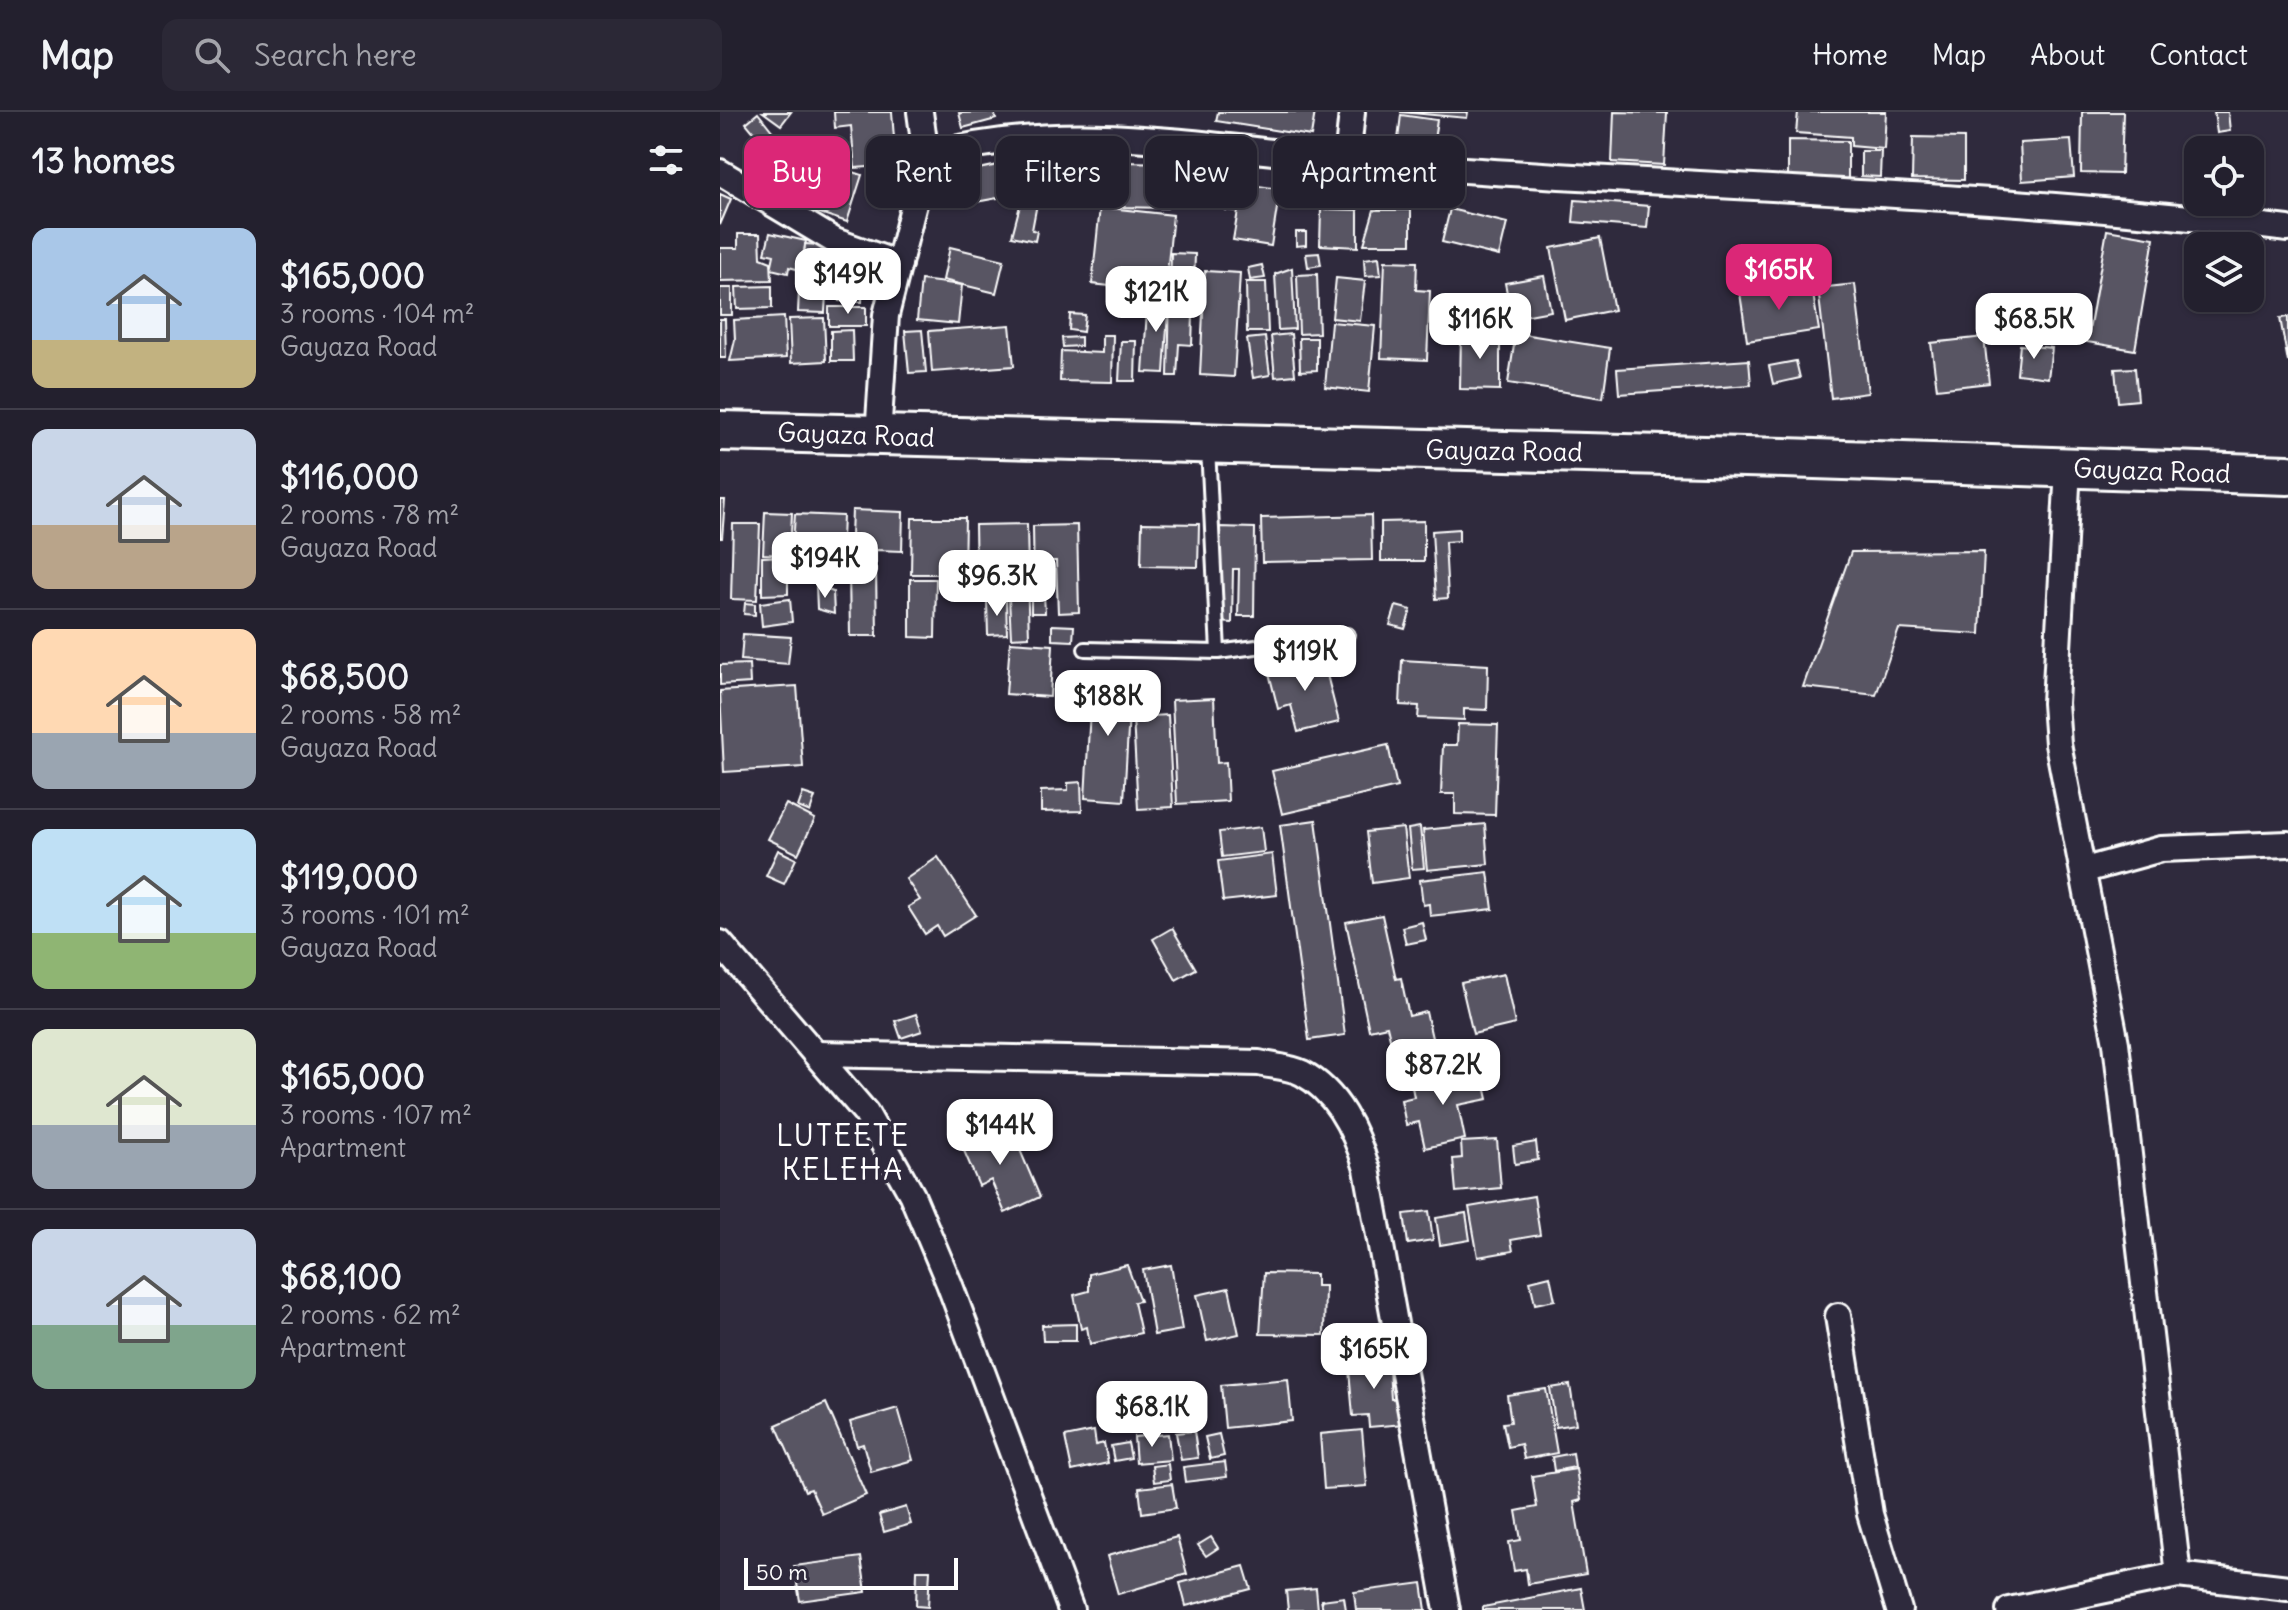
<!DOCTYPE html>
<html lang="en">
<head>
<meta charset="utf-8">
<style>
	body { margin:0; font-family:Delius,sans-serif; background:#2b2836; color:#f1f3f6; height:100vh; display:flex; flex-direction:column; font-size:30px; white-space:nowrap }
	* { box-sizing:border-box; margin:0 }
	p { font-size:26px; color:#a3a3aa }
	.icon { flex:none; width:44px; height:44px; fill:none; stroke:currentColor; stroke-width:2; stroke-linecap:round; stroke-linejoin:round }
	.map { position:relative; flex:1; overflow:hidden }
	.details { display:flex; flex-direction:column; background:#23202e; width:720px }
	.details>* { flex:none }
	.hud { position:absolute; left:24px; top:24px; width:760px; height:72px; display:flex; gap:16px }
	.buttons { position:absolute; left:1464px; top:24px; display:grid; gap:16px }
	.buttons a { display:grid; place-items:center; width:80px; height:80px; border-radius:16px; background:#23202e; box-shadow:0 2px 6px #0004,0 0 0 2px #403e4a; font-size:40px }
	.scale { position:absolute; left:24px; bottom:20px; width:214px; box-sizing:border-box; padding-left:8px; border:4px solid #fff; border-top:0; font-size:22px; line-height:28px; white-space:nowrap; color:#fff; -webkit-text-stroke:6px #2f2a3d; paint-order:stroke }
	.price { position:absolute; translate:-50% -68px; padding:0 18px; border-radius:16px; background:#fff; color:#222; font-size:26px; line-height:52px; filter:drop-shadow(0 2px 4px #0008) }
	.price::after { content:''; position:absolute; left:50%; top:48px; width:24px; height:18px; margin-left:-12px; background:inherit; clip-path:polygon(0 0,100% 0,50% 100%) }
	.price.active { background:#db2777; color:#fff }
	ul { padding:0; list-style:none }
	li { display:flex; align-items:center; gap:24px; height:200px; padding:0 32px }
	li+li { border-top:2px solid #403e4a }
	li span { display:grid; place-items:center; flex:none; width:224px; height:160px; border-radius:16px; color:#555 }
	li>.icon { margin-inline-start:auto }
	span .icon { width:96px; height:96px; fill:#fffc; stroke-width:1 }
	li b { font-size:34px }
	h2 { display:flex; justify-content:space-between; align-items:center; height:96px; padding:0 32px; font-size:34px }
	.tag { padding:0 28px; border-radius:16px; background:#23202e; box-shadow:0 2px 6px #0004,0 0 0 2px #403e4a; font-size:28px; line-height:72px }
	.tag.active { background:#db2777; color:#fff }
	header { display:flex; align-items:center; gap:48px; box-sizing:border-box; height:112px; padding:0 40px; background:#23202e; border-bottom:2px solid #403e4a }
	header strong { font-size:38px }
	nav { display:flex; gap:44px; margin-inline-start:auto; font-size:28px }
	.search { width:560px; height:72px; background:#2b2836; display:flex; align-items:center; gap:20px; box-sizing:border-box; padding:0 28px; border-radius:16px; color:#a3a3aa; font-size:30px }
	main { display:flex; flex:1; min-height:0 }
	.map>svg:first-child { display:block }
</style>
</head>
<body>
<header>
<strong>Map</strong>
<div class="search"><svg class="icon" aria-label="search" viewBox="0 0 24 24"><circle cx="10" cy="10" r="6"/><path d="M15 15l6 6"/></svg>Search here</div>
<nav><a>Home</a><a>Map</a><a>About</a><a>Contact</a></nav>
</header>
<main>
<section class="details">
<h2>13 homes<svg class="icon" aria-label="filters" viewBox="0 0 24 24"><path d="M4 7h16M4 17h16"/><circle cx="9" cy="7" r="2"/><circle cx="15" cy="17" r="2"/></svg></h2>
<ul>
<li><span style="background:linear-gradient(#a9c7e8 70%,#c2b280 0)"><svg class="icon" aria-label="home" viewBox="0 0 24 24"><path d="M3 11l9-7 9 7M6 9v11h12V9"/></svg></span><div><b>$165,000</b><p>3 rooms · 104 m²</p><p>Gayaza Road</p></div></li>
<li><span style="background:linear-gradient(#c9d6e8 60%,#b9a48a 0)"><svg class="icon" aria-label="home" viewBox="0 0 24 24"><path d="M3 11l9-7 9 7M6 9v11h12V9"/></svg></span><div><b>$116,000</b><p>2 rooms · 78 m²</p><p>Gayaza Road</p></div></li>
<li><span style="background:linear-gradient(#ffd9b3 65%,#9aa5b1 0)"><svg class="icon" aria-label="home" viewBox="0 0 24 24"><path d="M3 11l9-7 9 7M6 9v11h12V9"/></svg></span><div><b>$68,500</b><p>2 rooms · 58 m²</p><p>Gayaza Road</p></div></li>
<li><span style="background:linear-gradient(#bfe0f5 65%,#8fb573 0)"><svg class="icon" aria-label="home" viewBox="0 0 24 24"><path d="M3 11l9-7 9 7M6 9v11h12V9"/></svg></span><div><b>$119,000</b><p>3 rooms · 101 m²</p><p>Gayaza Road</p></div></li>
<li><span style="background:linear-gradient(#dfe7d0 60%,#9aa5b1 0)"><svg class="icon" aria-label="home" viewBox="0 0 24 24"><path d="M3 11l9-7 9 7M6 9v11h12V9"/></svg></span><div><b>$165,000</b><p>3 rooms · 107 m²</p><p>Apartment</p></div></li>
<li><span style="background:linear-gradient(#c9d6e8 60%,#7fa58c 0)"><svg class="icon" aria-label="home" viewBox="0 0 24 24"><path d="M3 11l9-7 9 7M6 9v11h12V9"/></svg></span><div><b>$68,100</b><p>2 rooms · 62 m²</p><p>Apartment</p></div></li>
</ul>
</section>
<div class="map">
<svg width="1568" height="1498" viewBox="0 0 1568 1498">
	<rect width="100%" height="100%" fill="#2f2a3d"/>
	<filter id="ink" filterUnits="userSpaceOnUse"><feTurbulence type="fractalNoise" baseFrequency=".0125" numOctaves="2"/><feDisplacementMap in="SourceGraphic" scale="16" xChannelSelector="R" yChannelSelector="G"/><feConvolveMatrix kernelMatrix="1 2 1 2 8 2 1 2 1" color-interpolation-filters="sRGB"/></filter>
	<g filter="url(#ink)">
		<g fill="#595564" stroke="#fff" stroke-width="2">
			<path d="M43 0H71L61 13Z"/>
			<path d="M114 0H172L176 53 135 56 131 14 115 16Z"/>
			<path d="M274 0 276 7 243 16 239 1Z"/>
			<path d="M498 0H595L591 24 496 9Z"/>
			<path d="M680 0H748L747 6Z"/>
			<path d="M894 0 947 1 944 53 892 50Z"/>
			<path d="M1078 0H1166L1164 37 1131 34V25L1076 21Z"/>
			<path d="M1362 0H1403L1401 62 1361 61Z"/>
			<path d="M1494 0H1508L1510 19 1497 21Z"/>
			<path d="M38 1 57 25 45 34 26 11Z"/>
			<path d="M681 3 717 8 712 41 677 36Z"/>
			<path d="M79 25 96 39 87 50 70 36Z"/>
			<path d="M1193 25 1244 26V68L1192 67Z"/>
			<path d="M1068 28 1128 29V67L1068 66Z"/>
			<path d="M1351 28 1354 65 1302 69 1300 31Z"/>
			<path d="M1141 39H1161L1160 65 1141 64Z"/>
			<rect x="460" y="45" width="20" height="15"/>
			<path d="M301 48 341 50V76L302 73Z"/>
			<path d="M399 50 458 51V67H447V96L398 95Z"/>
			<path d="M288 51 294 83 245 92 239 61Z"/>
			<path d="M112 53 142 63 127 110 76 93 87 60 104 66Z"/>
			<path d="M385 57 400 59 397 84 383 82Z"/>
			<path d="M233 66 239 81 236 88 224 75Z"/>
			<path d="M632 68 630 83 610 80 612 70Z"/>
			<path d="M510 70 560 77 551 134 513 128 518 99 506 98Z"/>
			<path d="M304 78 319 81 312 118 317 119 315 129 292 124Z"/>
			<path d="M0 82 11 87 0 113Z"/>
			<path d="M855 88 929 94 927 116 853 110Z"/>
			<path d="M380 95 453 103 445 180 372 172Z"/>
			<path d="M601 97 638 98V135L600 133Z"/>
			<path d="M730 97 787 111 779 144 722 130Z"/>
			<path d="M654 98H691V132H644Z"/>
			<path d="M1387 118 1434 126 1415 238 1367 230Z"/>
			<path d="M576 120H586V133L576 134Z"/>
			<path d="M50 121 86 129 80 158 69 155 68 161 51 157 54 143 45 141Z"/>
			<path d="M18 122H40L41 146 51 150 52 168 0 169V136H18Z"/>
			<path d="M880 126 894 198 845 208 831 136Z"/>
			<path d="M85 132 113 134 111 177 83 176Z"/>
			<path d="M230 135 284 148 276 181 223 168Z"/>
			<path d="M451 141 475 142 472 233 459 232 457 264H448Z"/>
			<path d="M599 141 601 153 588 155 586 142Z"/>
			<path d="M659 145 661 163 645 164 644 147Z"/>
			<path d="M121 149 144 151 142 190 119 189Z"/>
			<path d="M665 149 697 150 696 178 710 179 707 248 661 246Z"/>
			<path d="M542 153 545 166 530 168 528 156Z"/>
			<path d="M572 156 575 217 558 218 555 162Z"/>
			<path d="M485 159 520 161 514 265 480 263Z"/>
			<path d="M597 162 599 221 579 222 577 163Z"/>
			<path d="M824 164 831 199 792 206 785 171Z"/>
			<path d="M616 166 645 169 640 209 612 206Z"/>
			<path d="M201 168 242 173 238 212 197 208Z"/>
			<path d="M526 170H546L548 220H527Z"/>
			<path d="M1091 170 1099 218 1027 229 1020 181Z"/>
			<path d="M1135 172 1148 281 1111 286 1098 176Z"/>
			<path d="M52 174V196L17 197 16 175Z"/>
			<rect x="0" y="176" width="12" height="27"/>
			<path d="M79 179 106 180 105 201 78 200Z"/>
			<path d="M428 183 449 184 444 261 423 260Z"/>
			<rect x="109" y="195" width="37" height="19"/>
			<path d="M350 202 365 203 363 220 349 218Z"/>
			<path d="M64 205 66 246 10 249 15 228 14 208Z"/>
			<path d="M1568 205V250L1560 206Z"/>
			<path d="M104 206 106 249 71 251 69 207Z"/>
			<path d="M0 207H5L6 246H0Z"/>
			<path d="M611 210 655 214 649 280 605 275Z"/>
			<path d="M290 213 294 254 212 260 209 219Z"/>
			<path d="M132 218 133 249H111V219Z"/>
			<path d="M202 218 206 260 189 261 185 219Z"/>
			<path d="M741 220 780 221V278L740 277Z"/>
			<path d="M796 221 890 236 883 286 788 271Z"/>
			<path d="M571 222 575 263 555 265 551 224Z"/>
			<path d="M382 223H393L392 270 340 269 341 239 382 241Z"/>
			<path d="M361 225V234L343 235 342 226Z"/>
			<path d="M545 225 550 263 533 266 527 227Z"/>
			<path d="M1264 225 1269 271 1217 277 1211 231Z"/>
			<path d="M579 226H597V258L580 259Z"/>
			<path d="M401 229H416L415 269H399Z"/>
			<path d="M1300 233 1332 236 1328 266 1297 262Z"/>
			<path d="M1029 248 1031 273 899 282 897 257Z"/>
			<path d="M1076 249 1080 266 1053 272 1049 254Z"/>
			<path d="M1415 256 1418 288 1398 290 1395 257Z"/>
			<path d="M0 388H5L2 426H0Z"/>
			<path d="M132 398 183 400 182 439 156 438V451H130Z"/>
			<path d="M45 400 72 401 70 443 43 442Z"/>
			<path d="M75 402 123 404 121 451 72 449Z"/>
			<path d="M651 403 652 448 542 450 541 406Z"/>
			<path d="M192 406H245L244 462H191Z"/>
			<path d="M704 409V449H661V410Z"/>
			<path d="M422 411 479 412 478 455 421 454Z"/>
			<path d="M13 412H40L37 488 11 487Z"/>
			<path d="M307 412 308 461 256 462 255 413Z"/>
			<path d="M357 413 359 500 338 501 336 449H328V476H314L313 414Z"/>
			<path d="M499 415 535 416 534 504H518L519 457H513L512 511 497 510Z"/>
			<path d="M739 417V429L725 430 728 486 716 487 712 419Z"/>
			<path d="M1264 439 1260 522 1179 517 1156 583 1083 575 1131 440Z"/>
			<path d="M68 444V482L42 483V445Z"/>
			<path d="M156 456 157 524H130L129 457Z"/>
			<path d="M307 465 309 525 291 526 288 466Z"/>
			<path d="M190 467H216L215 526 190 525Z"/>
			<path d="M96 473 113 480 114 502 97 497Z"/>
			<path d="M311 482H324L325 501H311Z"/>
			<path d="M70 487 72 510 42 514 40 491Z"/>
			<path d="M286 488 287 522 268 523 267 489Z"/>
			<path d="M25 491 35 492V503L24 502Z"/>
			<path d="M676 494 691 498 685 517 670 513Z"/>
			<path d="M332 513 354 514 353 529 332 528Z"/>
			<path d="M23 522 71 525 68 552 21 548Z"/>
			<path d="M290 530 333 533 330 585 286 582Z"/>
			<path d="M602 543 619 610 578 620 571 593 558 597 548 557Z"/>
			<path d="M682 548 768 553 767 598 744 597V608L698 606 699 594 680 593Z"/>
			<path d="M29 552 30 571 0 573V553Z"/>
			<path d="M372 562 411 565 404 689 365 686Z"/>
			<path d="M77 574 83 655 4 660 0 579Z"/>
			<path d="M494 586 497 651 506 650 508 689 457 692 452 588Z"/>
			<path d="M448 603 453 695 418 697 413 605Z"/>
			<path d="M738 612 778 613 775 703 735 702V682H721L723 633H737Z"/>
			<path d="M668 633 677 675 562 702 552 659Z"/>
			<path d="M361 670 362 699 321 700V679L348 678V671Z"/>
			<path d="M83 681 95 685 90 700 78 695Z"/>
			<path d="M66 692 95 707 78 742 48 727Z"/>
			<path d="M596 708 625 923 589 928 560 713Z"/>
			<path d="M765 712 768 752 707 758 703 718Z"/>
			<path d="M541 715 544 740 502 745 499 720Z"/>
			<path d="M700 715 704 756 692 757 688 717Z"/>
			<path d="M683 716 689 766 652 771 646 720Z"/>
			<path d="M58 738 76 747 64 772 46 764Z"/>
			<path d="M552 742 557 783 503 789 498 749Z"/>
			<path d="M218 745 256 803 223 824 217 814 205 822 188 795 200 788 186 767Z"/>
			<path d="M768 760 773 797 710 804 709 792 703 793 700 768Z"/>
			<path d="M662 803 676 867 681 866 689 904 706 900 715 939 675 947 667 914 649 918 626 810Z"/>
			<path d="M702 810 706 828 686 832 682 815Z"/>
			<path d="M452 816 476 857 456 868 433 827Z"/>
			<path d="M784 862 795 912 753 922 741 871Z"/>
			<path d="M196 902 202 919 181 926 175 909Z"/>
			<path d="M762 960 768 987 738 993 745 1027 705 1036 699 1010 686 1013 681 988 694 985 692 975Z"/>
			<path d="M277 1011 285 1031 295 1026 320 1085 285 1101 271 1068 259 1074 239 1027Z"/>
			<path d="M777 1028 781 1076 736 1080 733 1047 742 1046 741 1030Z"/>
			<path d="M816 1030 818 1048 795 1052 793 1034Z"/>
			<path d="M814 1084 820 1123 791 1128 793 1139 758 1145 749 1095Z"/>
			<path d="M709 1099 713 1128 688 1132 684 1102Z"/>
			<path d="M746 1101 750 1128 720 1133 716 1106Z"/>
			<path d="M407 1153 420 1189 414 1190 421 1221 370 1232 367 1215 361 1217 354 1183 369 1179V1162Z"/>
			<path d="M451 1153 462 1218 434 1223 423 1158Z"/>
			<path d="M544 1161 596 1162V1174H605L604 1223 540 1222Z"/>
			<path d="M830 1164 835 1188 815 1192 810 1169Z"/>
			<path d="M509 1176 519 1222 487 1229 477 1183Z"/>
			<path d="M356 1212V1229H323L322 1213Z"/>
			<path d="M668 1243 671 1287 682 1286 684 1312 649 1315 648 1303 633 1304 628 1246Z"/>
			<path d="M568 1267 572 1309 505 1316 501 1273Z"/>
			<path d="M850 1273 856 1312 836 1315 830 1276Z"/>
			<path d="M826 1277 837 1341 804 1347 801 1332 788 1335 783 1311 791 1310 787 1283Z"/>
			<path d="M106 1291 146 1383 102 1402 91 1377 85 1379 56 1313Z"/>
			<path d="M178 1296 193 1348 151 1360 143 1332 137 1334 130 1310Z"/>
			<path d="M642 1318 647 1374 604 1377 600 1322Z"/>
			<path d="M374 1319 376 1333 384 1331 388 1351 352 1359 345 1325Z"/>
			<path d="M474 1319 478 1346 461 1348 456 1321Z"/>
			<path d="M448 1322 451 1348 416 1351 414 1325Z"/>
			<path d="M499 1322 504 1344 490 1347 485 1325Z"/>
			<path d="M408 1331 411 1346 394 1349 391 1334Z"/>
			<path d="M853 1341 855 1355 834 1359 832 1345Z"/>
			<path d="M505 1350 507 1365 465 1370 463 1355Z"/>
			<path d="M448 1352 450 1368 434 1370 432 1354Z"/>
			<path d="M856 1357 861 1388 854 1390 866 1462 808 1472 806 1457 794 1459 789 1430 801 1428 796 1399 817 1395 812 1364Z"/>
			<path d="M452 1372 456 1396 422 1401 419 1376Z"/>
			<path d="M186 1395 191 1412 164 1420 159 1403Z"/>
			<path d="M457 1425 467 1462 398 1482 387 1444Z"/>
			<path d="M491 1425 498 1436 486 1444 478 1433Z"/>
			<path d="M141 1445 146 1480 80 1489 74 1454Z"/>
			<path d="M524 1454 531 1477 466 1494 460 1471Z"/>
			<path d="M197 1458H210L208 1495 196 1494Z"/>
			<path d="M702 1471 706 1498H636L634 1480Z"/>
			<path d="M596 1476 598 1498H568L566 1479Z"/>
			<path d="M861 1476 865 1498H763V1495Z"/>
			<path d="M624 1485 626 1498H603L601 1488Z"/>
		</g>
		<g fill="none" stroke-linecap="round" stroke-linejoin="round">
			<defs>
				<g id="service">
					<path d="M488 335 498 540 627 523"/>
					<path d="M365 537 498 540"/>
				</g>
				<g id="minor">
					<path d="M200 0 206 44"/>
					<path d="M627 49 632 0"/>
					<path d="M0 60 115 129 179 152"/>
					<path d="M158 324 166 203 206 44C324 11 441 27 560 41 622 49 683 54 745 58 1019 77 1295 83 1568 117"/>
					<path d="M1348 356 1335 591 1338 632 1396 931 1458 1463"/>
					<path d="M1365 758 1441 737 1568 732"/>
					<path d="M0 831 146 1001 192 1083 229 1171 351 1498"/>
					<path d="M97 942 539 951C552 954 570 955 582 961 618 980 636 1020 647 1057L727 1498"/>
					<path d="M1118 1204 1150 1402 1179 1498"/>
					<path d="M1289 1498 1458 1463 1568 1476"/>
				</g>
				<path id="primary" d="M0 319 1065 346 1568 363"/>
			</defs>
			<use href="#service" stroke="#fff" stroke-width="18"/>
			<use href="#minor" stroke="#fff" stroke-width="30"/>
			<use href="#primary" stroke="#fff" stroke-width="44"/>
			<use href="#service" stroke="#2f2a3d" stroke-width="12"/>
			<use href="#minor" stroke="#2f2a3d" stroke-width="24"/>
			<use href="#primary" stroke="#2f2a3d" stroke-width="38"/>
		</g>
	</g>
	<g text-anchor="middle" stroke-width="7" stroke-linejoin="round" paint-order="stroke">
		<g font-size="26" fill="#fff" stroke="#2f2a3d">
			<text transform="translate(136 323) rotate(2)" y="9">Gayaza Road</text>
			<text transform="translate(784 339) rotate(1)" y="9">Gayaza Road</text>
			<text transform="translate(1432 359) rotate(2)" y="9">Gayaza Road</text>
		</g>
		<g font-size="30" letter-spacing="2" fill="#fff" stroke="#2f2a3d">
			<text x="123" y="1034">LUTEETE<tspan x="123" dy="34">KELEHA</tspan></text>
		</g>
	</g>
</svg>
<div class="buttons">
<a><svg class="icon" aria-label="locate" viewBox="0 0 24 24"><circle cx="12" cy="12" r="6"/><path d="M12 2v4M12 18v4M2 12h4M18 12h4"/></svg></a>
<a><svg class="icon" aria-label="layers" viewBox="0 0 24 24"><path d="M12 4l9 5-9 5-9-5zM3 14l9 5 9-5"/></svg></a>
</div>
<div class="scale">50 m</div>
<b class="price active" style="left:1059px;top:200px">$165K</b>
<b class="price" style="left:128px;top:204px">$149K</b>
<b class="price" style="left:436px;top:222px">$121K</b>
<b class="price" style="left:760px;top:249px">$116K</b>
<b class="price" style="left:1314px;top:249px">$68.5K</b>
<b class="price" style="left:105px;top:488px">$194K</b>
<b class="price" style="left:277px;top:506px">$96.3K</b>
<b class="price" style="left:585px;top:581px">$119K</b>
<b class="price" style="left:388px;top:626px">$188K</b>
<b class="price" style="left:723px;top:995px">$87.2K</b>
<b class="price" style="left:280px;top:1055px">$144K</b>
<b class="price" style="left:654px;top:1279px">$165K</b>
<b class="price" style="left:432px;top:1337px">$68.1K</b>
<div class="hud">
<a class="tag active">Buy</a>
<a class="tag">Rent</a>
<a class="tag">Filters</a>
<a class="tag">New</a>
<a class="tag">Apartment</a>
</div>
</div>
</main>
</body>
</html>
